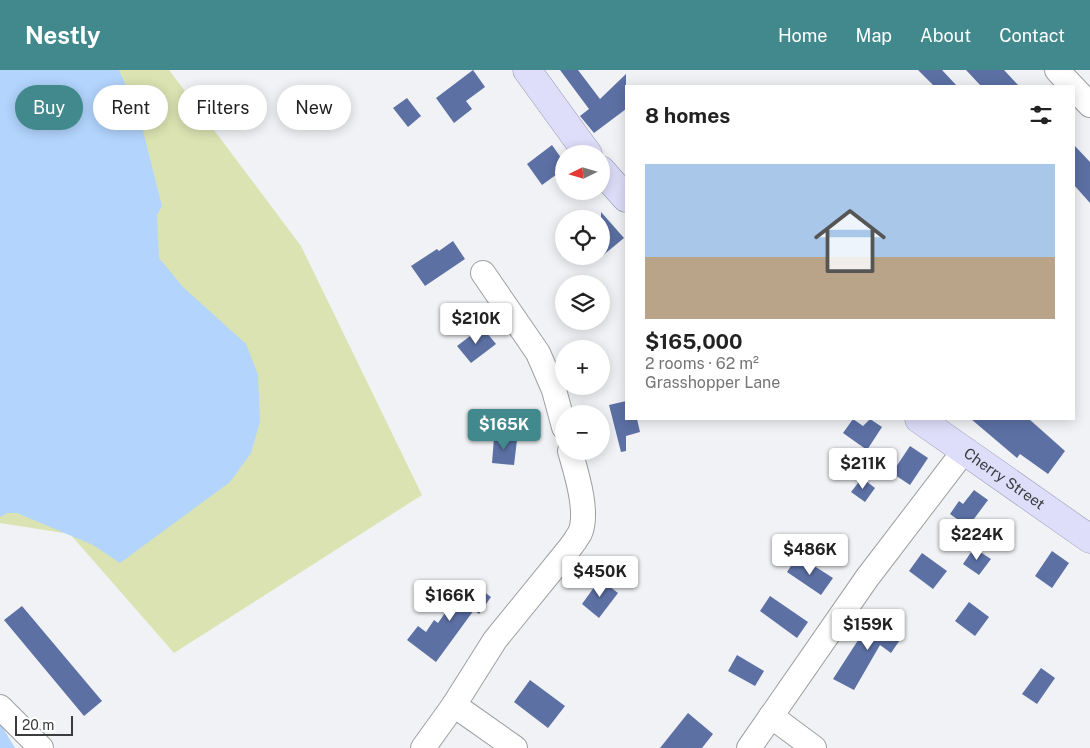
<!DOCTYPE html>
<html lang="en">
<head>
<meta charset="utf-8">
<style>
	body { margin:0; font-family:"Public Sans",sans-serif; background:#f6f6f6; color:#222; height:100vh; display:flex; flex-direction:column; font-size:19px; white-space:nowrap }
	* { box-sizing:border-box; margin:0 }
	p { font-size:16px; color:#767676 }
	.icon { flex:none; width:28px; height:28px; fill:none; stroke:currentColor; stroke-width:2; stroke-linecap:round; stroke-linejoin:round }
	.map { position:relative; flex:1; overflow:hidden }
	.drawer { position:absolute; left:625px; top:15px; width:450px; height:335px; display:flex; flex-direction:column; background:#fff; border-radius:0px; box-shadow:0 2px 12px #0003 }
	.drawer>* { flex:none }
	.top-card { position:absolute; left:15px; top:15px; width:475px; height:45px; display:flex; gap:10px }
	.needle { width:32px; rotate:265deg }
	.tools { position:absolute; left:555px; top:75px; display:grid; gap:10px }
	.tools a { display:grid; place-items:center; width:55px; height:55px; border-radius:50%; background:#fff; box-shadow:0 2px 12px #0003; font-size:25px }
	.scale { position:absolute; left:15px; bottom:12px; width:58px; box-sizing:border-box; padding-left:5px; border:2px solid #3b3c3d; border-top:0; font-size:14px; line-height:18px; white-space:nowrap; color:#3b3c3d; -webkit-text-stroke:4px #fff; paint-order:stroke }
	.price { position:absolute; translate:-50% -42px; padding:0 11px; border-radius:5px; background:#fff; color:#222; font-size:16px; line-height:32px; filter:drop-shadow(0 1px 2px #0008) }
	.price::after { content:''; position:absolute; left:50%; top:30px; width:15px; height:11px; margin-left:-8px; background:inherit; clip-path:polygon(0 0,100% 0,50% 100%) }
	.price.current { background:#41898d; color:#fff }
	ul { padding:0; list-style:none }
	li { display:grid; align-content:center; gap:10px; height:265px; padding:0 20px }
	li span { display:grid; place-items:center; height:155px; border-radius:0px; color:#555 }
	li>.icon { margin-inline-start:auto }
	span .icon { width:90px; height:90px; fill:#fffc; stroke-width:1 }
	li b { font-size:21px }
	h2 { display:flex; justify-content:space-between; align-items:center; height:60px; padding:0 20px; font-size:21px }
	.tag { padding:0 18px; border-radius:22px; background:#fff; box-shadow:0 2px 12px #0003; font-size:18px; line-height:45px }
	.tag.current { background:#41898d; color:#fff }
	header { display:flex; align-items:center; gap:30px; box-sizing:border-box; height:70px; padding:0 25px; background:#41898d; color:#fff }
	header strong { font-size:24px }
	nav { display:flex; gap:28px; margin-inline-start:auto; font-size:18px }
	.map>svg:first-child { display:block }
</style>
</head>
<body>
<header>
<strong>Nestly</strong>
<nav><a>Home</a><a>Map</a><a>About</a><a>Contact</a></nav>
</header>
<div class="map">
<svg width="1090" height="678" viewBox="0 0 1090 678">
	<rect width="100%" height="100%" fill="#f1f2f5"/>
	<path fill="#dbe3b3" d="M0 0H169L301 176 422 425 174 583 70 464 0 453Z"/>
	<g fill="#b2d4fd">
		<path d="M0 0H119L139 45 162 136 157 145 159 188 183 217 246 274 258 305 260 351 251 383 230 412 120 493 93 475 17 443H7L0 447Z"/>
		<path d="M0 653 15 678H0Z"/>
	</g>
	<g fill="#5c70a4">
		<path d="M473 0 485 17 466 31 472 39 454 53 436 28Z"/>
		<path d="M560 0H578L600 29 626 4V39L594 63 580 46 589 39Z"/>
		<path d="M918 0H942L957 16H934Z"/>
		<path d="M966 0H1004L1019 16H981Z"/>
		<path d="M407 28 421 46 408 57 393 38Z"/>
		<path d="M552 75 564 92V99L542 115 527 94Z"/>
		<path d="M1074 75 1090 92V133L1074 115Z"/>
		<path d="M601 142 624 168 601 187Z"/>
		<path d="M453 171 465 189 425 216 411 196 437 179 439 181Z"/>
		<path d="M482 257 496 274 471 293 457 276Z"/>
		<path d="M626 331V349H637L640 362 626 366V381L621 382 609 335Z"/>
		<path d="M853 349 863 356 870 349 882 357 867 380 843 363Z"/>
		<path d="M971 349H1029L1065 381 1048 404 1020 384 1017 388Z"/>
		<path d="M494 368 517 370 514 395 492 393Z"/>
		<path d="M910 376 928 388 910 415 892 403Z"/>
		<path d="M862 408 875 418 865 432 851 422Z"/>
		<path d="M974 420 988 430 968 457 950 444 959 431 963 434Z"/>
		<path d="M974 478 991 489 979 505 963 494Z"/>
		<path d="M1052 481 1069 493 1052 518 1035 506Z"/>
		<path d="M922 483 947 501 933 519 909 501Z"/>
		<path d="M796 488 806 495 808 492 833 508 821 525 787 502Z"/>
		<path d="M600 509 618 523 599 548 582 534Z"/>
		<path d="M468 510 491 527 479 544 474 540 436 592 407 570 418 556 426 562 434 550 438 553Z"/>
		<path d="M770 526 808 552 797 568 760 541Z"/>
		<path d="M969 532 989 547 975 566 955 551Z"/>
		<path d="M22 536 102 631 84 646 4 550Z"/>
		<path d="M875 544 904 564 891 583 880 575 854 620 833 609Z"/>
		<path d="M737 585 764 601 755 616 728 601Z"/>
		<path d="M1041 598 1055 608 1037 634 1022 624Z"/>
		<path d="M530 610 565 636 548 658 514 632Z"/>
		<path d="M688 643 713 664 702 678H660Z"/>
	</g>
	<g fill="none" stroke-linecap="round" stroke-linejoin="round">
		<defs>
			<g id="minor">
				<path d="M1057 0 1072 16"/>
				<path d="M1074 18 1090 35"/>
				<path d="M483 203 538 283 554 320 564 357"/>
				<path d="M454 635 515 678"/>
				<path d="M0 637 41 678"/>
				<path d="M771 646 814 678"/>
				<path d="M423 678 454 635 495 570 569 479C573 474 577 468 580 463 589 442 576 402 570 381"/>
				<path d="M749 678 867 508 964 381"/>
			</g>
			<g id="major">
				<path d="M527 0 588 84"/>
				<path d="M601 100 626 128"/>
				<path id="s1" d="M919 349 1090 469"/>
			</g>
		</defs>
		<use href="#minor" stroke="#9e9fa1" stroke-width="26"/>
		<use href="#major" stroke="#9897b6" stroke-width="29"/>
		<use href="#minor" stroke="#fff" stroke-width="24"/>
		<use href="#major" stroke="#dfdefa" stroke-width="28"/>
	</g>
	<g text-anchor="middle" stroke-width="5" stroke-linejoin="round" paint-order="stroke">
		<g font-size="15" fill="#3b3c3d" stroke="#fff">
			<text dy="5" stroke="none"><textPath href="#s1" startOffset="104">Cherry Street</textPath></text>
		</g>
	</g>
</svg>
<div class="tools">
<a><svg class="needle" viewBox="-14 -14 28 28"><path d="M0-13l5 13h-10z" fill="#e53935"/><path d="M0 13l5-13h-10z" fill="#767676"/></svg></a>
<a><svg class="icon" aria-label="locate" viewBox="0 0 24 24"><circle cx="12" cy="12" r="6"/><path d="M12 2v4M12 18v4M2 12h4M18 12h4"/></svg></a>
<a><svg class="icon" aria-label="layers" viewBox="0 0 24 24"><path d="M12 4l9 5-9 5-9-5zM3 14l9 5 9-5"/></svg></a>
<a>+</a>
<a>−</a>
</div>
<div class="scale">20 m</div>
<b class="price" style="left:476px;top:275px">$210K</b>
<b class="price current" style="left:504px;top:381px">$165K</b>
<b class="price" style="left:863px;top:420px">$211K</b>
<b class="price" style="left:977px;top:491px">$224K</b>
<b class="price" style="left:810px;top:506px">$486K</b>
<b class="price" style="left:600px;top:528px">$450K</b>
<b class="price" style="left:450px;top:552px">$166K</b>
<b class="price" style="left:868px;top:581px">$159K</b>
<div class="top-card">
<a class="tag current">Buy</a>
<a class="tag">Rent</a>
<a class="tag">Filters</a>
<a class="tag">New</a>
</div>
<section class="drawer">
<h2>8 homes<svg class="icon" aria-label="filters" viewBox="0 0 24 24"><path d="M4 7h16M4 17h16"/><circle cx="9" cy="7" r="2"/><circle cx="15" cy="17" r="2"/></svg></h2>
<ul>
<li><span style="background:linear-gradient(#a9c7e8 60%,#b9a48a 0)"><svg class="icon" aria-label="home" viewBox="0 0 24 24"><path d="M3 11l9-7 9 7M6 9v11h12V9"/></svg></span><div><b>$165,000</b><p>2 rooms · 62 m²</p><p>Grasshopper Lane</p></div></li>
</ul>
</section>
</div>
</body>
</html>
